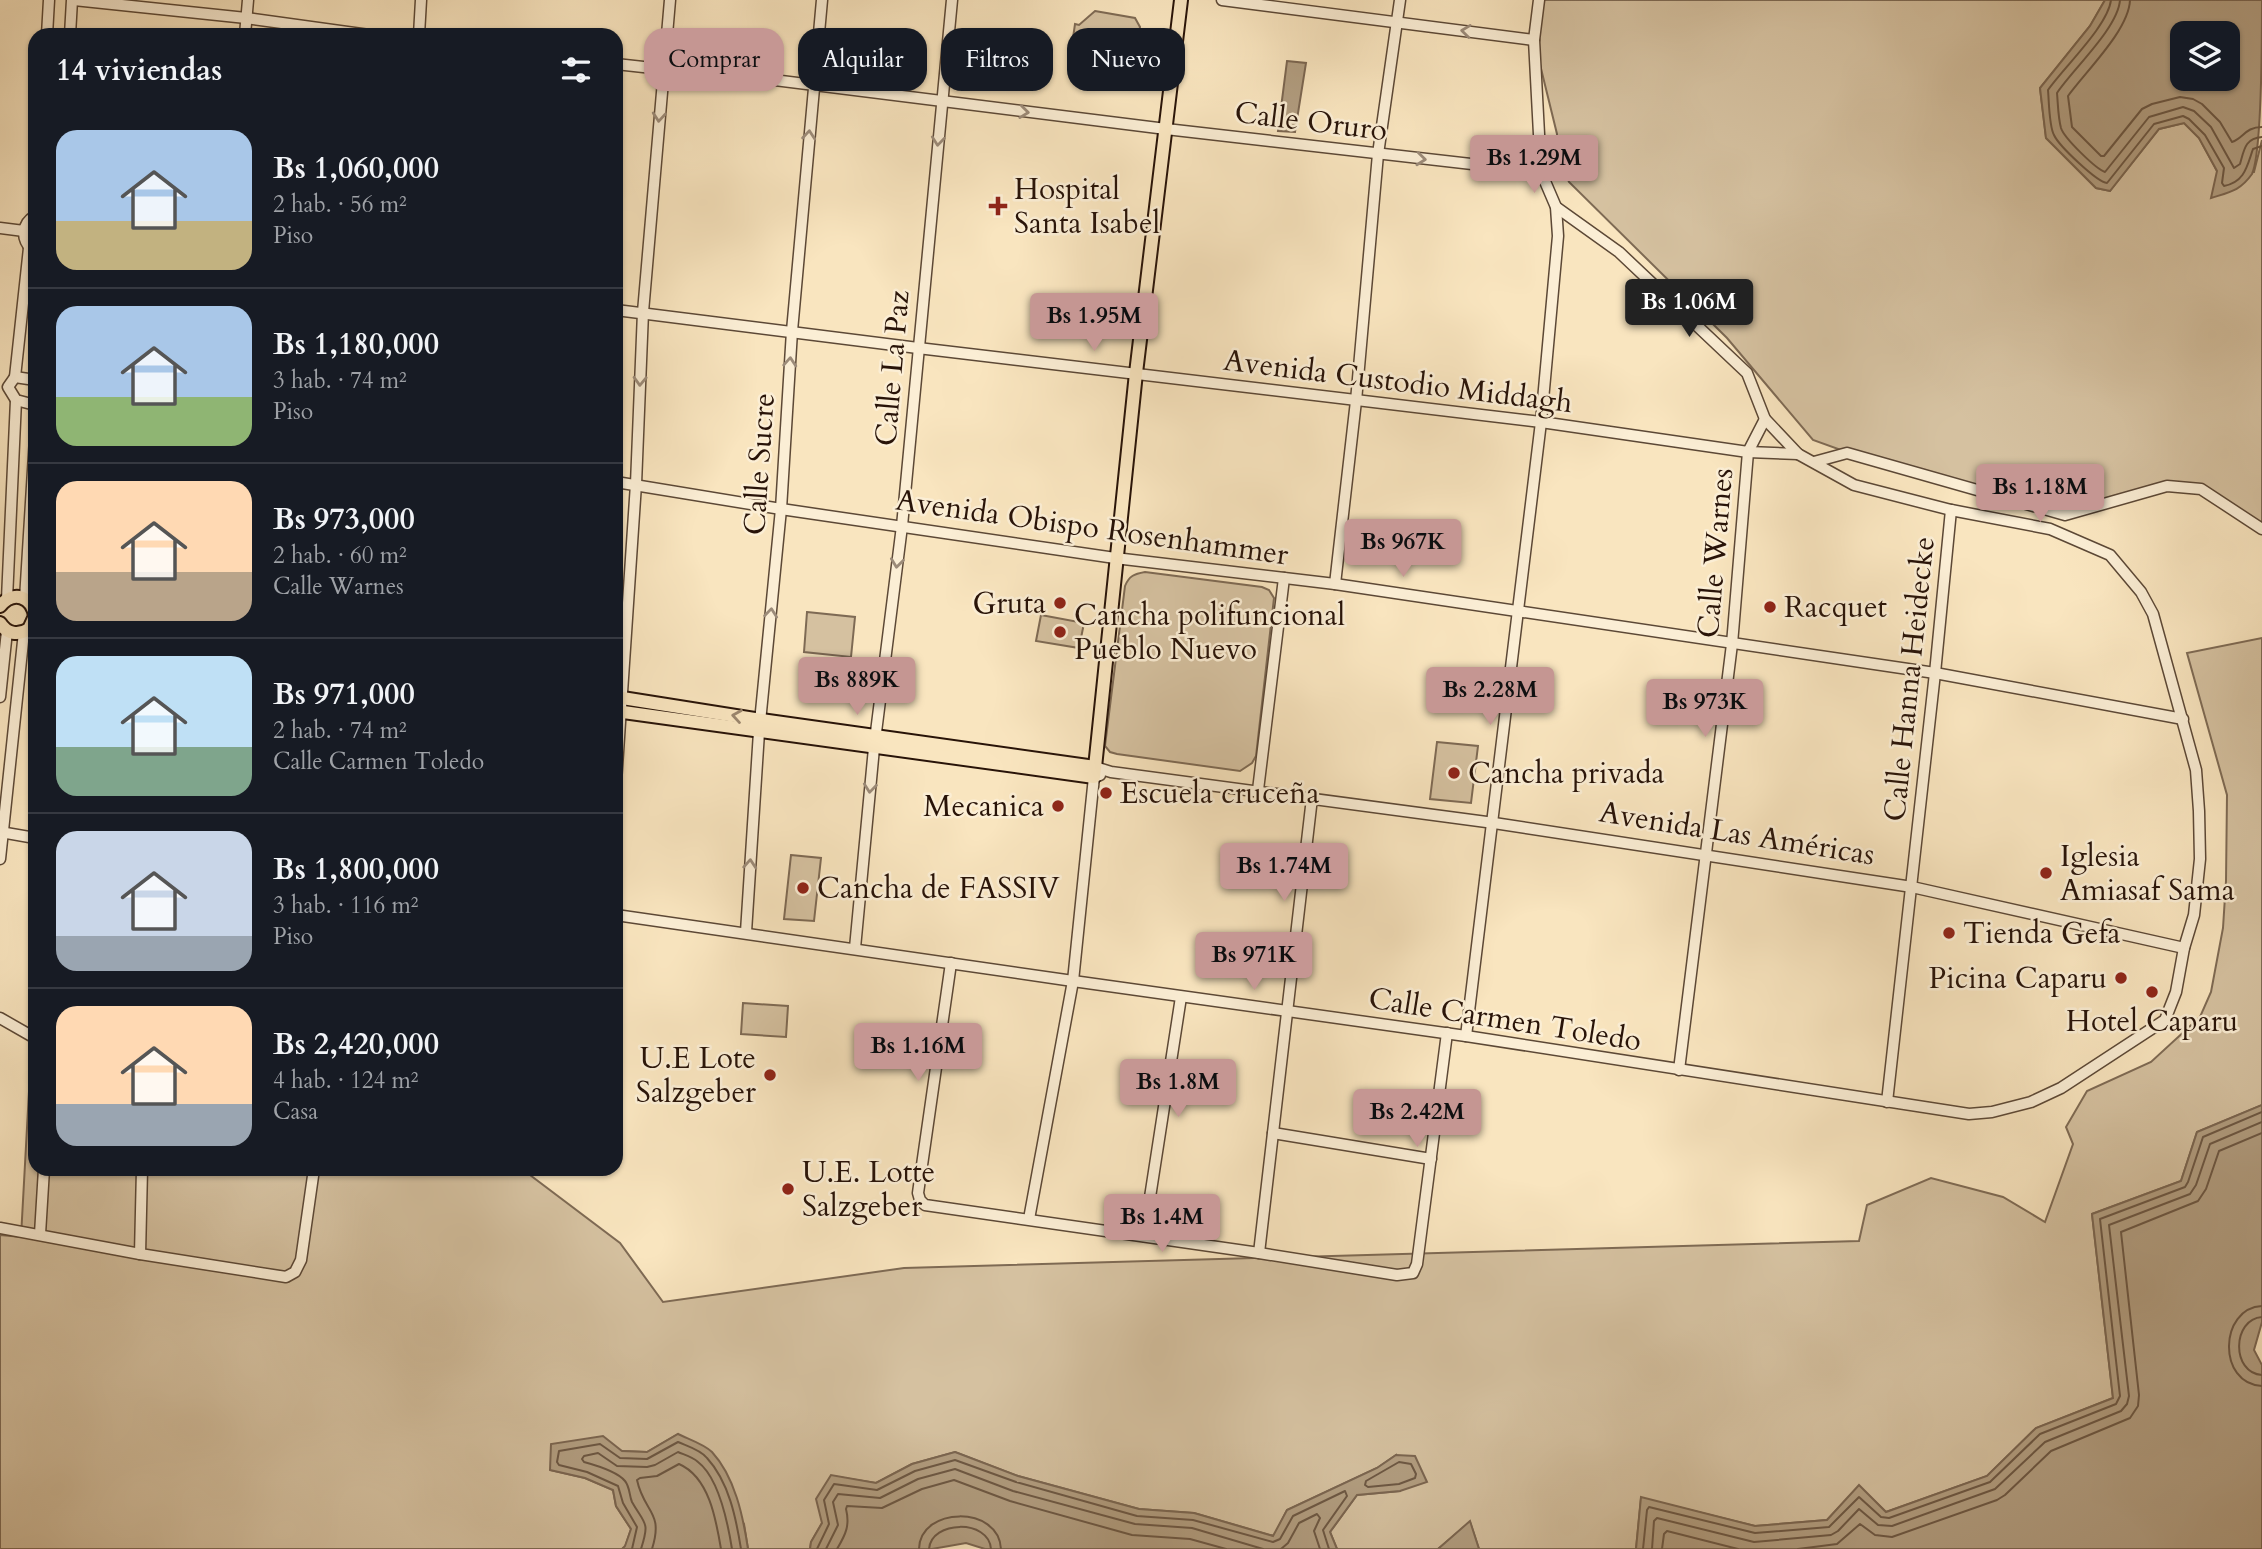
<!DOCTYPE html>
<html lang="es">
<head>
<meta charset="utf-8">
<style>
	body { margin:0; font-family:Cardo,serif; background:#242831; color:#f1f3f6; height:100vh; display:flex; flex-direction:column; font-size:26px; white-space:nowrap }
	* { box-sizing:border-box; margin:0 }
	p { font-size:23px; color:#9ea1a6 }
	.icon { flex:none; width:38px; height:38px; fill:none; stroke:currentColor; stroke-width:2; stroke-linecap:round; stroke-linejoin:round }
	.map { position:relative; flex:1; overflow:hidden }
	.drawer { position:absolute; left:28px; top:28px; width:595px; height:1148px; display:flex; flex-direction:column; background:#171b24; border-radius:21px; box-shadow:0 2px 5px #0004 }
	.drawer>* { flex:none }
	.banner { position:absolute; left:644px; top:28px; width:665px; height:63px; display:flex; gap:14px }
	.fabs { position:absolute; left:2170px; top:21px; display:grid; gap:14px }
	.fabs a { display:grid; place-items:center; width:70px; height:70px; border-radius:14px; background:#171b24; box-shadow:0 2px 5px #0004; font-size:35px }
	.price { position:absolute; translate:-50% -60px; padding:0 16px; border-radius:7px; background:#c59692; color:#111; font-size:23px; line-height:46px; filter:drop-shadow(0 2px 4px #0008) }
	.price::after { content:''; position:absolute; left:50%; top:42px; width:21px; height:16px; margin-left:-10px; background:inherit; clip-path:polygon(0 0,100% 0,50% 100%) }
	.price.on { background:#222; color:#fff }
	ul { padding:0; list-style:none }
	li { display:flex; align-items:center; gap:21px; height:175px; padding:0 28px }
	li+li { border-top:2px solid #363941 }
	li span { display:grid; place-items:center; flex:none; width:196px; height:140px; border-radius:21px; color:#555 }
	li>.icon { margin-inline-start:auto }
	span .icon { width:84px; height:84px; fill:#fffc; stroke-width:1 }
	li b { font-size:30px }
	h2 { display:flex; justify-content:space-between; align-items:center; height:84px; padding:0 28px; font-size:30px }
	.chip { padding:0 24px; border-radius:21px; background:#171b24; box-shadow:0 2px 5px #0004; font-size:24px; line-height:63px }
	.chip.on { background:#c59692; color:#111 }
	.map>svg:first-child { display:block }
</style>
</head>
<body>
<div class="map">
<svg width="2262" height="1549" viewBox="0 0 2262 1549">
	<rect width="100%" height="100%" fill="#f9e5bf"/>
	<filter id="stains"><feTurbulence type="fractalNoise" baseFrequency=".00286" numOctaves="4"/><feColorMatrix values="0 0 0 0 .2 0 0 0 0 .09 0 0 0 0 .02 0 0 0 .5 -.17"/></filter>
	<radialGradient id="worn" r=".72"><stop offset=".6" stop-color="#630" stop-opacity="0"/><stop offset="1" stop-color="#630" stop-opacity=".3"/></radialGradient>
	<g fill="#d5c1a0" stroke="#7e6a54" stroke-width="2">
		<path d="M1539 0H2105L2090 26 2040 88 2046 138 2096 188 2110 191 2159 129 2184 123 2199 138 2217 171 2254 172 2262 140V529L2201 489 2167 486 2065 515 1877 463 1813 440 1727 338 1569 182 1558 157 1557 134 1534 40Z"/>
		<path d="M1095 11 1135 18 1140 27 1134 67 1122 71 1085 63 1078 53 1071 52 1075 24 1079 25Z"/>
		<path d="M1145 572 1262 587 1269 590 1274 598 1256 756 1252 763 1240 771 1117 754 1110 752 1105 746 1125 586C1129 576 1134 574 1145 572Z"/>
		<path d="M807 612 855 617 851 657 804 652Z"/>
		<path d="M1041 615 1084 623 1079 648 1036 641Z"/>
		<path d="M2262 638V1105L2197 1132 2181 1181 2092 1214 2113 1398 2036 1428 1987 1476 1886 1512 1859 1486 1827 1520 1755 1526 1641 1498 1636 1549H1479L1470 1522 1438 1549H1337L1330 1532 1357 1495 1400 1491 1396 1455 1377 1468 1287 1510 1274 1536 1194 1513 1139 1509 1018 1476 955 1452 912 1464 876 1483 831 1476 822 1523 811 1542 810 1549H748L744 1524 678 1434 647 1452 622 1451 550 1470 585 1478 613 1490 616 1506 631 1529 625 1547 622 1549H0V1235L21 1237 32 1037 35 1038V1169H522L620 1243 663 1302 904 1268 1859 1241 1867 1205 1931 1178 2003 1197 2045 1222 2073 1144 2066 1127 2087 1091 2151 1062 2200 1017 2211 992 2223 928 2226 881 2227 795 2187 653Z"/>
		<path d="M1437 742 1478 746 1471 803 1430 799Z"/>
		<path d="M791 855 821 858 814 921 784 919Z"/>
		<path d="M743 1003 788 1006 786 1037 741 1034Z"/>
	</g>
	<g fill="#b29e81" stroke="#7b6651" stroke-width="2" fill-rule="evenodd">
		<path d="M2105 0H2262C2262 33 2262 152 2252 174 2240 191 2230 192 2211 198L2217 171 2199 138 2184 123 2159 129 2110 191 2096 188 2046 138 2040 88 2090 26ZM2182 33H2228V79H2182Z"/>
		<path d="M1287 61 1306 63 1295 132 1278 131Z"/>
		<path d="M2262 1105V1322L2254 1350 2262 1365V1549H1636L1641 1497 1755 1526 1827 1520 1859 1485 1886 1512 1987 1476 2036 1428 2113 1398 2092 1214 2181 1181 2197 1132Z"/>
		<path d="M678 1434C688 1439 704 1444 712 1452 735 1477 743 1516 748 1549H622L625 1546 631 1529 616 1506 613 1490 585 1478 550 1470 551 1444 603 1436 622 1451 647 1452Z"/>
		<path d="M955 1452 1018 1476 1139 1509 1194 1513 1273 1536 1287 1510 1377 1468 1396 1455 1415 1456 1427 1482 1400 1491 1357 1495 1330 1532 1337 1549H985L966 1543 932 1549H810L811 1542 822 1523 816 1499 831 1475 876 1483 912 1464Z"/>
		<path d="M1470 1521 1479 1549H1438Z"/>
	</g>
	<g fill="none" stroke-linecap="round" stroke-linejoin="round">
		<g stroke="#6d5844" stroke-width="2">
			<path d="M2111 0C2108 26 2064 67 2048 90 2049 101 2049 126 2054 135 2059 146 2097 182 2107 183L2154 124 2183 116 2189 119 2205 135 2224 168 2222 183 2224 186C2245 182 2247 166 2253 149L2262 146"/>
			<path d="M2120 0C2118 28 2073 69 2057 93 2058 104 2058 117 2061 128 2064 138 2096 169 2105 172L2149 117 2183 107 2194 111 2211 127 2234 168 2240 164C2244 150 2245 138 2262 137"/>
			<path d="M2130 0C2129 30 2086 71 2068 96L2072 127 2101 156H2104L2142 109 2152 104 2180 97 2193 99 2202 104 2220 122 2232 142C2244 138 2245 127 2262 127"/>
			<path d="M2262 1306C2219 1308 2217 1384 2262 1386"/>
			<path d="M2262 1317C2232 1319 2231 1373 2262 1375"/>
			<path d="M1399 1462 1411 1464 1416 1474 1415 1478 1399 1484 1368 1487 1365 1485 1366 1481Z"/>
			<path d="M632 1549 637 1527 623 1503 618 1486 587 1472 559 1465 557 1462 559 1451 600 1444 620 1458 647 1459 678 1442C687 1446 701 1450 707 1458 729 1482 736 1518 741 1549"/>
			<path d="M641 1549C650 1521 645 1525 632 1502 629 1495 630 1487 625 1481 617 1471 595 1465 584 1462L582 1459 584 1456 598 1453 617 1466 647 1467 655 1465 678 1452C685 1455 693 1457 698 1462 719 1478 728 1524 732 1549"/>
			<path d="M652 1549C664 1511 644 1513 637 1480L640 1478 657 1476 679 1464C709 1477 716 1519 721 1549"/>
			<path d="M817 1549 829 1524 824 1500 834 1484 877 1490 915 1471 955 1460 1016 1482 1137 1516 1193 1520 1273 1542 1280 1539 1293 1516 1345 1491 1347 1496 1323 1530 1329 1549"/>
			<path d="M826 1549 838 1525 833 1502 838 1494 880 1498 918 1479 955 1469 1013 1491 1135 1524 1192 1528 1263 1549"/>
			<path d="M837 1549C846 1534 850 1525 846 1509L847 1506 882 1508 922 1489 954 1480 1010 1501 1132 1535 1190 1539 1226 1549"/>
			<path d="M919 1549C920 1506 999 1505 1001 1549"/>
			<path d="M929 1549C931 1520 989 1519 991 1549"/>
			<path d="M1281 1549 1288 1543 1299 1523 1317 1514 1320 1518 1314 1531 1320 1549"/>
			<path d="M1643 1549 1647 1510 1649 1507 1755 1533 1829 1527 1859 1497 1881 1517 1889 1518 1990 1482 2040 1434 2116 1404 2120 1396 2100 1219 2185 1187 2188 1182 2203 1137 2262 1112"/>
			<path d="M1652 1549 1654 1521 1657 1518 1754 1542 1831 1535 1838 1531 1859 1509 1878 1525 1892 1526 1995 1489 2045 1442 2121 1411 2127 1404 2129 1396 2109 1225 2190 1194 2196 1185 2210 1144 2262 1122"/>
			<path d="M1662 1549 1664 1534 1667 1531 1738 1549"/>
			<path d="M1798 1549 1837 1544 1860 1524 1875 1535 1892 1537 1997 1500 2005 1495 2051 1451 2130 1418 2138 1406 2139 1395 2121 1232 2198 1201 2206 1189 2219 1151 2262 1133"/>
		</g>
		<defs>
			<g id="minor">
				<path d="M74 0 246 18 369 35"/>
				<path d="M1222 0 1534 40"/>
				<path d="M47 35 49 0"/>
				<path d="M70 35 72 0"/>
				<path d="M245 35 248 0"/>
				<path d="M419 35 421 0"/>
				<path d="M616 64 707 74 734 75 1166 129 1541 172"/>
				<path d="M0 228 24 231"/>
				<path d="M32 250C21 239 21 224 35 216"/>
				<path d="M616 310 918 348 1541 422 1748 452 1798 454"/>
				<path d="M15 377 29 248"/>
				<path d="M35 380 15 377 8 387 16 400 35 405"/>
				<path d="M1814 462 1847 453 2065 515 2167 486 2201 489 2262 529"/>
				<path d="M616 482 781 509 1115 558 1335 584 1935 673 2183 719"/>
				<path d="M1335 584 1356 401 1378 154 1400 0"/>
				<path d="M7 599 16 400"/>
				<path d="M25 599 35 438"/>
				<path d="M0 697 7 631"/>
				<path d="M1095 767 1111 772 1494 823 1912 887 2184 948"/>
				<path d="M616 782 636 484 643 312 670 0"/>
				<path d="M1258 790 1284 578"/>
				<path d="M0 832 35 838"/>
				<path d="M0 859 24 632"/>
				<path d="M616 915 1073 981 1466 1036 1969 1114 1992 1112 2031 1102 2061 1088 2165 1020 2176 992 2184 948 2194 915 2200 859 2199 811 2196 770 2153 614 2141 592 2110 555 2050 529 1951 510 1854 485 1798 454 1765 419 1747 373 1619 252 1556 207"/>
				<path d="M746 932 759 732 781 509 792 331 822 0"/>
				<path d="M855 948 874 748 902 526 952 0"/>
				<path d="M951 963 918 1193 920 1200 925 1205 1259 1253 1397 1275 1413 1273 1417 1264 1447 1033"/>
				<path d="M0 1018 35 1038"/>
				<path d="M1466 1036 1541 422 1558 236 1556 207 1541 172 1534 40 1539 0"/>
				<path d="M1679 1070 1732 644 1748 452 1765 419"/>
				<path d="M1887 1102 1935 673 1951 510"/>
				<path d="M1273 1133 1431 1159"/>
				<path d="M142 1169 140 1254 286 1277 295 1272 301 1260 314 1169"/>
				<path d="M1029 1219 1073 981 1094 777 1100 775"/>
				<path d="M0 1228 140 1254"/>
				<path d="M40 1234 44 1169"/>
				<path d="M1144 1236 1181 997"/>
				<path d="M1259 1253 1312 798"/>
			</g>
			<g id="major">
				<path d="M0 606C13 590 32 596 35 616L29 629C18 636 7 634 0 623"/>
				<path d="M616 697 761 720 1095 767"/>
				<path d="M616 711 1094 777 1136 373 1181 0"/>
			</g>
		</defs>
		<use href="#minor" stroke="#5c4836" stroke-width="13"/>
		<use href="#major" stroke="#281308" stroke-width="16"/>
		<use href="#minor" stroke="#fbeed5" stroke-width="10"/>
		<use href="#major" stroke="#f9e5bf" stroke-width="12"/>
	</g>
	<defs><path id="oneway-chevron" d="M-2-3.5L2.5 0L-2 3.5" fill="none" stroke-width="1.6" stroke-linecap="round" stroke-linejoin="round" transform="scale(1.75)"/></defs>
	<g stroke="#9c8b79">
		<use href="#oneway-chevron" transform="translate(1466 31) rotate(-173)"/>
		<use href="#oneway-chevron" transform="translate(1024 112) rotate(7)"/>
		<use href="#oneway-chevron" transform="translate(659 117) rotate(95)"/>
		<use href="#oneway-chevron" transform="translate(809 135) rotate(-85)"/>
		<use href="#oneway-chevron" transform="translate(938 141) rotate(96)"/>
		<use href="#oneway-chevron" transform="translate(1421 159) rotate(6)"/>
		<use href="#oneway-chevron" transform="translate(790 362) rotate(-86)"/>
		<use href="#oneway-chevron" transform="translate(640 381) rotate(92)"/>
		<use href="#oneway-chevron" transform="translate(897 563) rotate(97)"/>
		<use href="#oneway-chevron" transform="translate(771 613) rotate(-84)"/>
		<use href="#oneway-chevron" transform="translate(870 788) rotate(96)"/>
		<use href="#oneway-chevron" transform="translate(750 864) rotate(-86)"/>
	</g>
	<use stroke="#9b866d" href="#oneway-chevron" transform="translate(737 716) rotate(-171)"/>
	<g fill="#8f2418" stroke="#fbeed5" stroke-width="2.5">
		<path d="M994.5 195.5h7v7h7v7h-7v7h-7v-7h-7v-7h7z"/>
		<circle cx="1060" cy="603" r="7"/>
		<circle cx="1770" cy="607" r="7"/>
		<circle cx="1060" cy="632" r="7"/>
		<circle cx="1454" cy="773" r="7"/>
		<circle cx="1106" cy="793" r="7"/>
		<circle cx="1058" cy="806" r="7"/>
		<circle cx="2046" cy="873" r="7"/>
		<circle cx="803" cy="888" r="7"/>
		<circle cx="1949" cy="933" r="7"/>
		<circle cx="2121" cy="978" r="7"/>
		<circle cx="2152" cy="992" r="7"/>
		<circle cx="770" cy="1075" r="7"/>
		<circle cx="788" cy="1189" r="7"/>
	</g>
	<g text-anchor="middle" stroke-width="5" stroke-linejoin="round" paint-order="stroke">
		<g font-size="30" fill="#281308" stroke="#fbeed5">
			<text transform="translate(1311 121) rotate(7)" y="10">Calle Oruro</text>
			<text transform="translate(892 368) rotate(-85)" y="10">Calle La Paz</text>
			<text transform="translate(1398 381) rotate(7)" y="10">Avenida Custodio Middagh</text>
			<text transform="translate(759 464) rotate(-86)" y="10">Calle Sucre</text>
			<text transform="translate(1092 527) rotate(8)" y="10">Avenida Obispo Rosenhammer</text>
			<text transform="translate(1715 553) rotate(-85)" y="10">Calle Warnes</text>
			<text transform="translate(1909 679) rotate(-84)" y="10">Calle Hanna Heidecke</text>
			<text transform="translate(1737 833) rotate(9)" y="10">Avenida Las Américas</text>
			<text transform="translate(1505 1019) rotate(9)" y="10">Calle Carmen Toledo</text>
		</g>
		<g font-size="30" fill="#281308" stroke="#fbeed5" text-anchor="start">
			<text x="1014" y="199">Hospital<tspan x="1014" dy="34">Santa Isabel</tspan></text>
			<text x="1046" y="613" text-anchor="end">Gruta</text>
			<text x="1784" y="617">Racquet</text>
			<text x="1074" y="625">Cancha polifuncional<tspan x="1074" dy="34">Pueblo Nuevo</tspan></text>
			<text x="1468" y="783">Cancha privada</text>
			<text x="1120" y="803">Escuela cruceña</text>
			<text x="1044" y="816" text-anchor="end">Mecanica</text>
			<text x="2060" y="866">Iglesia<tspan x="2060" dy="34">Amiasaf Sama</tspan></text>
			<text x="817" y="898">Cancha de FASSIV</text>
			<text x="1963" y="943">Tienda Gefa</text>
			<text x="2107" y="988" text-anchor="end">Picina Caparu</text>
			<text x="2152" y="1031" text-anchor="middle">Hotel Caparu</text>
			<text x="756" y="1068" text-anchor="end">U.E Lote<tspan x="756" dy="34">Salzgeber</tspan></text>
			<text x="802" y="1182">U.E. Lotte<tspan x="802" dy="34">Salzgeber</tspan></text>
		</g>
	</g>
	<rect width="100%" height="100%" filter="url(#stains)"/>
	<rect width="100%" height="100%" fill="url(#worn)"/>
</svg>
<div class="fabs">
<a><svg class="icon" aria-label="layers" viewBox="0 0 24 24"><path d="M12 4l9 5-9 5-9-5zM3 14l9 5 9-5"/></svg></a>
</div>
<b class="price" style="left:1534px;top:195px">Bs 1.29M</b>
<b class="price on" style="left:1689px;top:339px">Bs 1.06M</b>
<b class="price" style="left:1094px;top:353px">Bs 1.95M</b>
<b class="price" style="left:2040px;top:524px">Bs 1.18M</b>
<b class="price" style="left:1403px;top:579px">Bs 967K</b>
<b class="price" style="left:857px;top:717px">Bs 889K</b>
<b class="price" style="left:1490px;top:727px">Bs 2.28M</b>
<b class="price" style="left:1705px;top:739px">Bs 973K</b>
<b class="price" style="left:1284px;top:903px">Bs 1.74M</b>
<b class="price" style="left:1254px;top:992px">Bs 971K</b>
<b class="price" style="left:918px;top:1083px">Bs 1.16M</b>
<b class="price" style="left:1178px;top:1119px">Bs 1.8M</b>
<b class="price" style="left:1417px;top:1149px">Bs 2.42M</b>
<b class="price" style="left:1162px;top:1254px">Bs 1.4M</b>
<div class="banner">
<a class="chip on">Comprar</a>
<a class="chip">Alquilar</a>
<a class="chip">Filtros</a>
<a class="chip">Nuevo</a>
</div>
<section class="drawer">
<h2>14 viviendas<svg class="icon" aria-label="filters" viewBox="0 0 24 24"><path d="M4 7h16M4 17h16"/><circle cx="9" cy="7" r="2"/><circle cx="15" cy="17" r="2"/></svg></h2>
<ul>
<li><span style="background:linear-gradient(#a9c7e8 65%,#c2b280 0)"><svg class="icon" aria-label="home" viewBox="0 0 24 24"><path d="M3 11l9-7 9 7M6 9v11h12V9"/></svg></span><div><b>Bs 1,060,000</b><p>2 hab. · 56 m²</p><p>Piso</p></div></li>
<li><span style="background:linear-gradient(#a9c7e8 65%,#8fb573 0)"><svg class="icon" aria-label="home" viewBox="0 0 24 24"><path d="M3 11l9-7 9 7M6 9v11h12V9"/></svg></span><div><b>Bs 1,180,000</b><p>3 hab. · 74 m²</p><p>Piso</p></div></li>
<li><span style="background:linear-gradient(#ffd9b3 65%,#b9a48a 0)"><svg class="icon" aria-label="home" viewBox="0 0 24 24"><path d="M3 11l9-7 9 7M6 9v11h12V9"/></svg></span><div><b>Bs 973,000</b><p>2 hab. · 60 m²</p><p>Calle Warnes</p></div></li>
<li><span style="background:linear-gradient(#bfe0f5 65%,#7fa58c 0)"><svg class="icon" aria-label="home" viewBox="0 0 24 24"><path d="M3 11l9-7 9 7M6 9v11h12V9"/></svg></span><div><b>Bs 971,000</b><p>2 hab. · 74 m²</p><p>Calle Carmen Toledo</p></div></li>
<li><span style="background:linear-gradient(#c9d6e8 75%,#9aa5b1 0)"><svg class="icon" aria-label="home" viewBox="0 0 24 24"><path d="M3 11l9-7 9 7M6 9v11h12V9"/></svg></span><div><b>Bs 1,800,000</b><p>3 hab. · 116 m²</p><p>Piso</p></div></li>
<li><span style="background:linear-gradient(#ffd9b3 70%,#9aa5b1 0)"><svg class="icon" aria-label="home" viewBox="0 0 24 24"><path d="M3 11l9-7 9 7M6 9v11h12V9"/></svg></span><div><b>Bs 2,420,000</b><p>4 hab. · 124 m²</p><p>Casa</p></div></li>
</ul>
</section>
</div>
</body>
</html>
